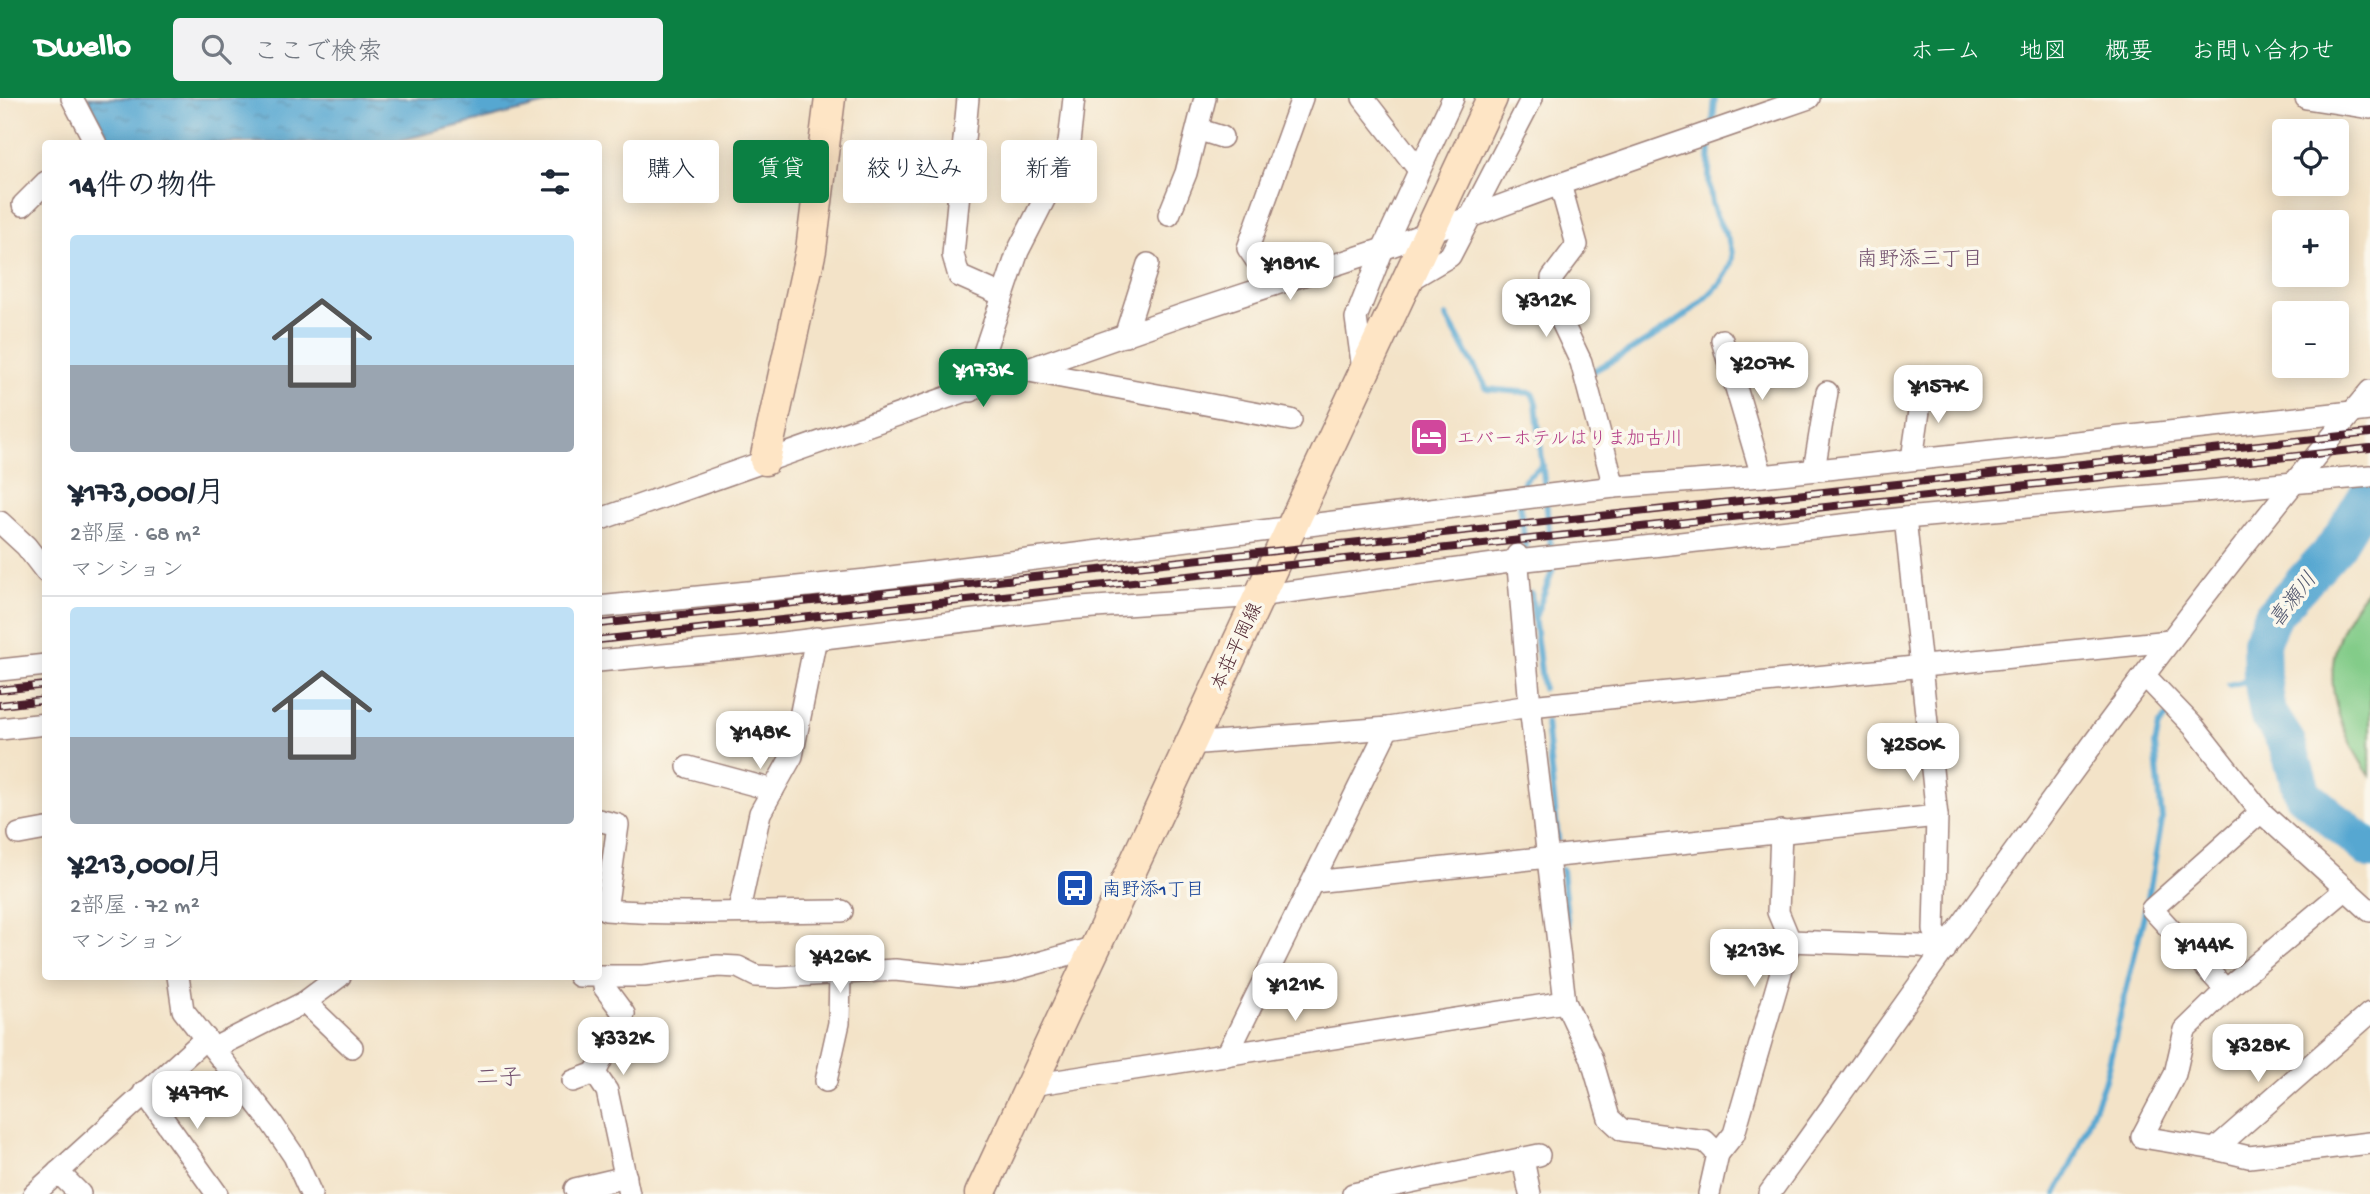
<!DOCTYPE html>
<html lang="ja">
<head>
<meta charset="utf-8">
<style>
	body { margin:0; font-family:"Gochi Hand","Klee One",sans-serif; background:#f2f2f3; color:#1f2937; height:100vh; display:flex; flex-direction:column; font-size:26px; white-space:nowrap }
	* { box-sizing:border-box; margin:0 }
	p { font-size:23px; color:#747a83 }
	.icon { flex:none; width:38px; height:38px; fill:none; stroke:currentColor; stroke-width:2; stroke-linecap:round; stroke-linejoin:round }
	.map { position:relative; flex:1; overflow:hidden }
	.panel { position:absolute; left:42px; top:42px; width:560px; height:840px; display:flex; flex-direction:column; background:#fff; border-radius:7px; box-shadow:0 4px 18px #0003 }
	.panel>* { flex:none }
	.banner { position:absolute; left:623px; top:42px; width:665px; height:63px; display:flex; gap:14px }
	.controls { position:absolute; left:2272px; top:21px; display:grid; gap:14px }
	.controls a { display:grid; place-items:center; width:77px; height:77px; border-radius:7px; background:#fff; box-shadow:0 4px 18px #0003; font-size:35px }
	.price { position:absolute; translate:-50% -60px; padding:0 16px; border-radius:14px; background:#fff; color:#222; font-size:23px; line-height:46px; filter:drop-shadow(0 2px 4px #0008) }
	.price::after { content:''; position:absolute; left:50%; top:42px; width:21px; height:16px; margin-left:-10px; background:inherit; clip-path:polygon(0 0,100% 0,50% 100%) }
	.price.active { background:#0b8043; color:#fff }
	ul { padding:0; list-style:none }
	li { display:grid; align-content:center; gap:14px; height:371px; padding:0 28px }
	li+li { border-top:2px solid #e0e1e3 }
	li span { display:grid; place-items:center; height:217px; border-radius:7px; color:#555 }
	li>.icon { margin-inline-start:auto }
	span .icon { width:126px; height:126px; fill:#fffc; stroke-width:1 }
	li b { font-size:30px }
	h2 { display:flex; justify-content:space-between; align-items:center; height:84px; padding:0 28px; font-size:30px }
	.pill { padding:0 24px; border-radius:7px; background:#fff; box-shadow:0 4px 18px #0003; font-size:24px; line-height:63px }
	.pill.active { background:#0b8043; color:#fff }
	header { display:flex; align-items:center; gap:42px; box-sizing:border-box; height:98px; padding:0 35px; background:#0b8043; color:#fff }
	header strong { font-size:33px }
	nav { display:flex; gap:38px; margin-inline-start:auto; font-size:24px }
	.search { width:490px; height:63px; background:#f2f2f3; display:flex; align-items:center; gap:18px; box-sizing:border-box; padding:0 24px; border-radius:7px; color:#747a83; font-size:26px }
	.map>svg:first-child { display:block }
</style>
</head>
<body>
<header>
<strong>Dwello</strong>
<div class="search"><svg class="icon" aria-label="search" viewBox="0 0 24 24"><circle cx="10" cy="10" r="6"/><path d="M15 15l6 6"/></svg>ここで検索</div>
<nav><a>ホーム</a><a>地図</a><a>概要</a><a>お問い合わせ</a></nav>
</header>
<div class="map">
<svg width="2370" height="1096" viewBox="0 0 2370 1096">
	<defs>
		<pattern id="water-ripples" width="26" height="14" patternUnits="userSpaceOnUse" patternTransform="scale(1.75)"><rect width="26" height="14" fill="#57a7d1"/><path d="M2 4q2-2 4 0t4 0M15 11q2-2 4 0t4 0" fill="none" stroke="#4a87aa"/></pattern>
	</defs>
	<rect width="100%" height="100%" fill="#fbf7ec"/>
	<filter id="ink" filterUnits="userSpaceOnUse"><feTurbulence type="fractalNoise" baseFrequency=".0143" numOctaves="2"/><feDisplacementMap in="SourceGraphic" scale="14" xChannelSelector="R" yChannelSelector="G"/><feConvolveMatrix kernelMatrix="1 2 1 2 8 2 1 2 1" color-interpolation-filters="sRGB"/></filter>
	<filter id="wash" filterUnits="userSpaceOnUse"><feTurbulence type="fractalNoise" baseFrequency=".00686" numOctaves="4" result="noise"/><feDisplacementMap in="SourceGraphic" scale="28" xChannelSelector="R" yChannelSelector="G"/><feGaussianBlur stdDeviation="1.57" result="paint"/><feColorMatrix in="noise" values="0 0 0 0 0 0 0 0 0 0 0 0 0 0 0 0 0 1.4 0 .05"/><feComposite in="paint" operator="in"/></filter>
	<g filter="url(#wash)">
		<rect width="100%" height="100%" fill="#f3e3c8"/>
		<path fill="#83cc89" stroke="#66765a" stroke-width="2" d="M2370 489V678C2326 614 2314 552 2370 489Z"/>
		<path fill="url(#water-ripples)" stroke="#50637e" stroke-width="2" d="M88 0H571L389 45H111Z"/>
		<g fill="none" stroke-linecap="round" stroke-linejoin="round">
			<g stroke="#57a7d1" stroke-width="6">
				<path d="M1713 25 1715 0"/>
				<path d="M1446 218 1487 291 1532 295 1536 305 1553 471 1534 522"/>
				<path d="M1593 273C1626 256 1728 201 1732 160 1733 144 1720 129 1715 115 1707 92 1709 69 1710 46"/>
				<path d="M1526 456 1519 397 1525 381 1543 367"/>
				<path d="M1531 495 1543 590"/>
				<path d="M2229 587 2262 579"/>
				<path d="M1546 624 1558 741"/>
				<path d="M1562 772 1574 885"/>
				<path d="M2056 1096 2074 1061 2105 982 2148 800 2162 722 2155 647 2159 628 2167 618"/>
			</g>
			<path stroke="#57a7d1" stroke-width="38" d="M2370 393 2337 447 2273 517 2261 544 2262 579 2268 615 2287 645 2303 696 2370 752"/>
		</g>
	</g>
	<g filter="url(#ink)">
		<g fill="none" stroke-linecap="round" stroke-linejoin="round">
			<defs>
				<g id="street">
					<path d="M72 0 96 46"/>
					<path d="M968 0 953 157 959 178 1002 197"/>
					<path d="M1363 0 1419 72"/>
					<path d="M2306 0 2370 10"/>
					<path d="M1200 32 1222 39"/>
					<path d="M1033 73 1056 75"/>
					<path d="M1560 86 1577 147 1552 180V203L1581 264 1614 389"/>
					<path d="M23 107 46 84"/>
					<path d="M1169 117 1186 75 1205 0"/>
					<path d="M1406 184 1450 158 1532 0"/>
					<path d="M1273 187 1248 150 1302 0"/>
					<path d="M1125 238 1148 166"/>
					<path d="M1722 242 1762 378"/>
					<path d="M1363 272 1356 220 1383 151 1453 0"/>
					<path d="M1029 273 1291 322"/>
					<path d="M971 293 1018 153 1049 92 1069 45 1074 0"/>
					<path d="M1912 361 1923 286"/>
					<path d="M1814 372 1827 294"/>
					<path d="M598 422 1185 216 1383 151 1560 86 1809 0"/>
					<path d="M0 424 26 448 46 474"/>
					<path d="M1517 457 1530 608 1565 904 1591 959 1609 1020 1622 1032 1705 1043 1718 1056 1709 1096"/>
					<path d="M598 509 867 482 1614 389 1762 378 2370 312"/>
					<path d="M598 563 749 549 1066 511 1258 498 1517 463 1905 420 2370 378"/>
					<path d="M0 572 46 567"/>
					<path d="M2146 579 2194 629 2261 714 2370 813"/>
					<path d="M0 631 46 626"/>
					<path d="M1189 646 1388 630 1530 608 2170 543"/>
					<path d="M688 669 773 692"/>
					<path d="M598 722 618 727 606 812C684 818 763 813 842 813"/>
					<path d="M19 736 46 731"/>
					<path d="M1313 784 1937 718"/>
					<path d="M2346 791 2226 892 2185 932 2175 976 2142 1039 2215 1051 2370 915"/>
					<path d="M739 812 760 715 792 658 816 540"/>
					<path d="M1790 843 1920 848 1945 852 1934 832 1937 718 1905 420"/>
					<path d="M178 878 183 912 271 1024 294 1058 311 1096"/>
					<path d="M579 878H644L718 868 738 869 756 878 778 879 895 872 963 879 1010 873 1095 849"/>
					<path d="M603 879 604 889 624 916 595 975 607 993 629 1096"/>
					<path d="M2226 892 2152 811 2261 714"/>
					<path d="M305 904 352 949"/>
					<path d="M214 950 305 904 340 878"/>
					<path d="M1227 957 1388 630"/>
					<path d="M573 983 595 975"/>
					<path d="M826 983 839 925 840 876"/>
					<path d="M1031 987 1565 904"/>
					<path d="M144 994 217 1096"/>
					<path d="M2215 1051 2249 1059 2370 1045"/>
					<path d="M1718 1056 1734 1036 1790 843 1778 814 1781 733"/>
					<path d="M1523 1061 1530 1096"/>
					<path d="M58 1074 80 1096"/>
					<path d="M575 1091 626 1079"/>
					<path d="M34 1096 206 940"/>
					<path d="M1353 1096 1539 1057"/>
					<path d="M1769 1096C1964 825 2154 548 2370 293"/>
				</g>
				<g id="secondary">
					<path d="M765 362 811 152 830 0"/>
					<path d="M980 1096 1492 0"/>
				</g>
			</defs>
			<use href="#street" stroke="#9e817a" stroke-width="24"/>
			<use href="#secondary" stroke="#9e817a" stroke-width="33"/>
			<use href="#street" stroke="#fff" stroke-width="21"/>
			<use href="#secondary" stroke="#fee5c5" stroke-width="30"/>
			<defs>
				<g id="rail">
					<path d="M598 526 2370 335"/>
					<path d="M598 542 2370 350"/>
					<path d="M0 592 46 587"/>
					<path d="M0 607 46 602"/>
				</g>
			</defs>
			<use href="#rail" stroke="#4a1f2b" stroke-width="8"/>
			<use href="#rail" stroke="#fbf7ec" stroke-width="5" stroke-dasharray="16" stroke-linecap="butt"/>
		</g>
	</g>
	<defs>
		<symbol id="hotel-square" viewBox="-11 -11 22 22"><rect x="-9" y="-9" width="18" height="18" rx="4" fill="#d1479c" stroke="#fbf7ec"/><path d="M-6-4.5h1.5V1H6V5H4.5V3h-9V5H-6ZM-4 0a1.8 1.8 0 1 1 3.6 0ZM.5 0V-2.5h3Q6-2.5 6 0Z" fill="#fff"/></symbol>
		<symbol id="bus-square" viewBox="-11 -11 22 22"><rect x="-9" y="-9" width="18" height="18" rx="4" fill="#1a4fb4" stroke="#fbf7ec"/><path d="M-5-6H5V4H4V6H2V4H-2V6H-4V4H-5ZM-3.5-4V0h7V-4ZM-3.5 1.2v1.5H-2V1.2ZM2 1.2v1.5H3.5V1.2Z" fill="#fff"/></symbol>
	</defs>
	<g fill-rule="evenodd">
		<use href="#hotel-square" x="1407" y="317" width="44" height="44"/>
		<use href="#bus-square" x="1053" y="768" width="44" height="44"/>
	</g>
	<g text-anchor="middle" stroke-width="7" stroke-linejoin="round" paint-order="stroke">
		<g font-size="19" fill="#b23c85" stroke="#fbf7ec" text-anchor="start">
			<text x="1456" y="346">エバーホテルはりま加古川</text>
		</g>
		<g font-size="19" fill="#4a1f2b" stroke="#fbf7ec">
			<text transform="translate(1235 548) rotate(-65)" y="7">本荘平岡線</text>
		</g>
		<g font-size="19" fill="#164399" stroke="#fbf7ec" text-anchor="start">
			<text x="1102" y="797">南野添1丁目</text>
		</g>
		<g font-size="21" fill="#72506e" stroke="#fbf7ec">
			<text x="1920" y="167">南野添三丁目</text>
		</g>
		<g font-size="21" font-style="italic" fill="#4f556d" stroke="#fbf7ec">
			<text transform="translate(2292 501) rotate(-52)" y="7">喜瀬川</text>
		</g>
		<g font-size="23" fill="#72506e" stroke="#fbf7ec">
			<text x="499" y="986">二子</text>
		</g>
	</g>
</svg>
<div class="controls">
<a><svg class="icon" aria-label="locate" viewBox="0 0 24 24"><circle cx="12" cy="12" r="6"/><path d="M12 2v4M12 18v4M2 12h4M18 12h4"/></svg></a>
<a>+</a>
<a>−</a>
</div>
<b class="price" style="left:1290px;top:204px">¥181K</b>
<b class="price" style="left:1546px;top:241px">¥312K</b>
<b class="price" style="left:1762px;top:304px">¥207K</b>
<b class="price active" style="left:983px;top:311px">¥173K</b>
<b class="price" style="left:1938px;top:327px">¥157K</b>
<b class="price" style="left:760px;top:673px">¥148K</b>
<b class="price" style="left:1913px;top:685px">¥250K</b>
<b class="price" style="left:2204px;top:885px">¥144K</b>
<b class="price" style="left:1754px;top:891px">¥213K</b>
<b class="price" style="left:840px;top:897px">¥426K</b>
<b class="price" style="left:1295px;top:925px">¥121K</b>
<b class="price" style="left:623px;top:979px">¥332K</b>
<b class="price" style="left:2258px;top:986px">¥328K</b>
<b class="price" style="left:197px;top:1033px">¥479K</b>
<div class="banner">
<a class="pill">購入</a>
<a class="pill active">賃貸</a>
<a class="pill">絞り込み</a>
<a class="pill">新着</a>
</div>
<section class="panel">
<h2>14件の物件<svg class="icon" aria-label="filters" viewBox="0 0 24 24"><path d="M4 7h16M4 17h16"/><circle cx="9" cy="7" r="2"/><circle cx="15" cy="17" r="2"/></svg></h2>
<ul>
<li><span style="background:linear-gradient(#bfe0f5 60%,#9aa5b1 0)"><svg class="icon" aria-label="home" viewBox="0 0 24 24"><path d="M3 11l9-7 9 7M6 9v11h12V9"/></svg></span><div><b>¥173,000/月</b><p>2部屋 · 68 m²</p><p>マンション</p></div></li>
<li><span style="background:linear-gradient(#bfe0f5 60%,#9aa5b1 0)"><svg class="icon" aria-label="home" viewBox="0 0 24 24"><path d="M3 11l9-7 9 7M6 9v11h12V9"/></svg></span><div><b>¥213,000/月</b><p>2部屋 · 72 m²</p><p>マンション</p></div></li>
</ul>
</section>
</div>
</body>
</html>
